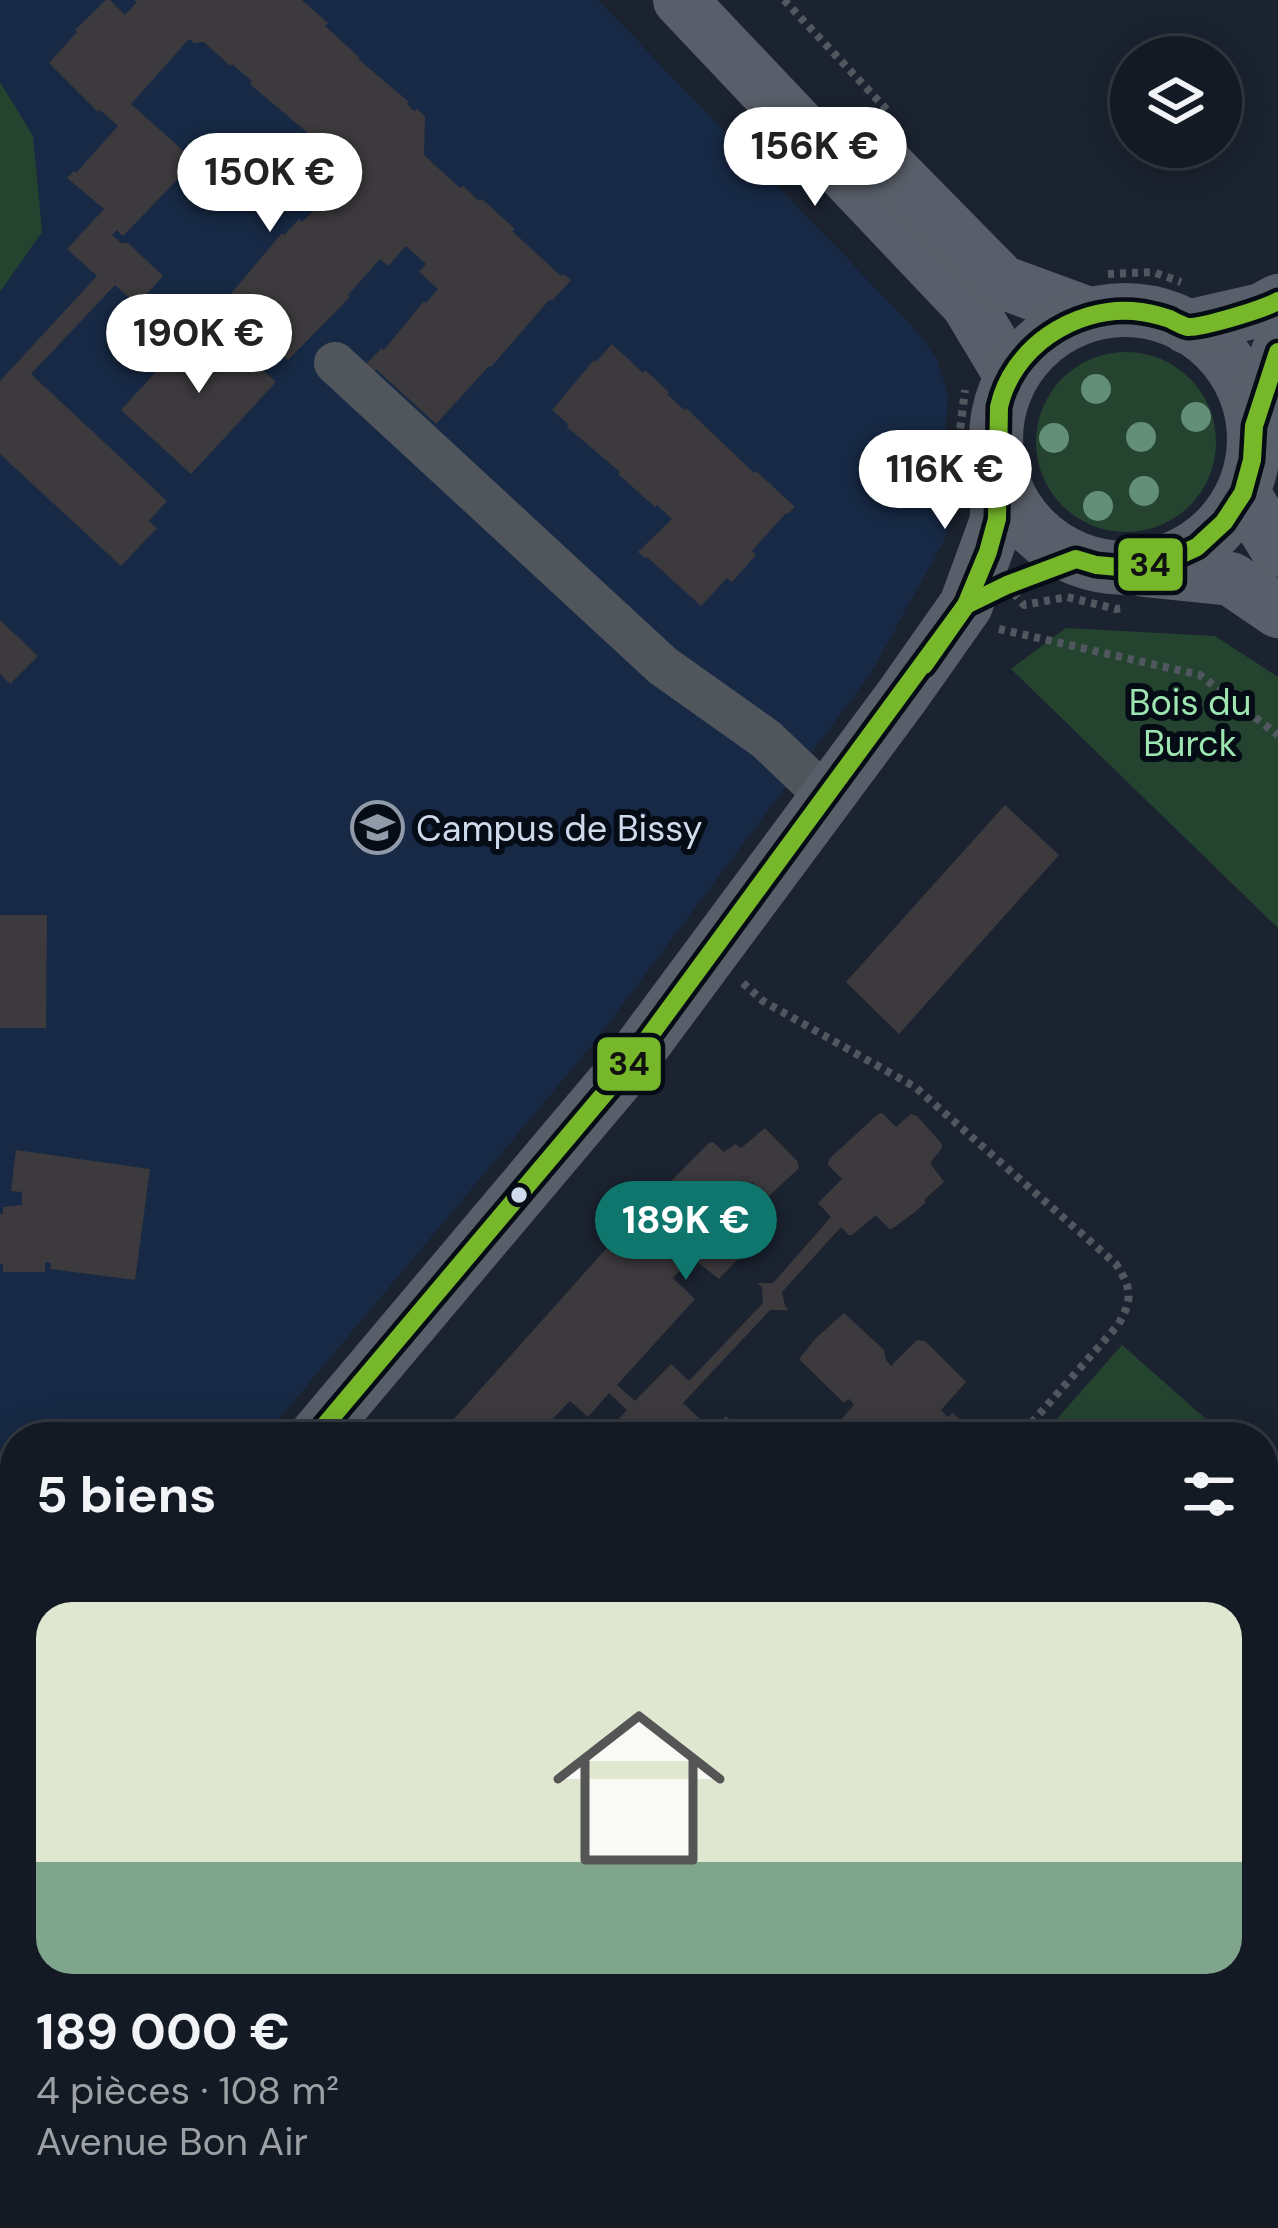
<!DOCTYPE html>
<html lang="fr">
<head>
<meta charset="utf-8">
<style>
	body { margin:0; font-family:"DM Sans",sans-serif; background:#1d232c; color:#f1f3f6; height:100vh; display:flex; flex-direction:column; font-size:45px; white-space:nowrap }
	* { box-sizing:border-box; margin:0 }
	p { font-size:39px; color:#9da1a6 }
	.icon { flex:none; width:66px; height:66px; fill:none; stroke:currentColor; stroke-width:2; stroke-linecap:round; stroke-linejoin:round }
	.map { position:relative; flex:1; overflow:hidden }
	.side { position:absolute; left:0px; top:1422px; width:1278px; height:807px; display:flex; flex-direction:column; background:#141a24; border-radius:48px 48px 0 0; box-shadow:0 6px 30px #0003,0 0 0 3px #333841 }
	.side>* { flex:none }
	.controls { position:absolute; left:1110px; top:36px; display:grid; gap:24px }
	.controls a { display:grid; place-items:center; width:132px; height:132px; border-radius:50%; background:#141a24; box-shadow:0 6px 30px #0003,0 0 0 3px #333841; font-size:60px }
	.price { position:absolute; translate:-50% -102px; padding:0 27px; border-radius:42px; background:#fff; color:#222; font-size:39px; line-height:78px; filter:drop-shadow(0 3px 6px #0008) }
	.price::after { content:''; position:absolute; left:50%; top:72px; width:36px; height:27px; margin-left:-18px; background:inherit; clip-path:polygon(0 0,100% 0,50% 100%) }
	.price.selected { background:#0f766e; color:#fff }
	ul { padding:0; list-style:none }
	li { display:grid; align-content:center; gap:24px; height:636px; padding:0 36px }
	li span { display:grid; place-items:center; height:372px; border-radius:36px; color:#555 }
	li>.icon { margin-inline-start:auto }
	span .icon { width:216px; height:216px; fill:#fffc; stroke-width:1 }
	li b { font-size:51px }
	h2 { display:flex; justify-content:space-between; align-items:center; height:144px; padding:0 36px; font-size:51px }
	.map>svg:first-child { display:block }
</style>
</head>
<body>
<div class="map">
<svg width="1278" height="2228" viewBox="0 0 1278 2228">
	<rect width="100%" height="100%" fill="#1b2330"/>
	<path fill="#172944" d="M0 0H598L914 328 937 359 948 395 945 437 950 512 946 537 871 673 596 1040 264 1437H15V1683L0 1695Z"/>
	<g fill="#254430">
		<path d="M0 82 33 136 42 232 0 292Z"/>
		<circle cx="1126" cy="442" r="90"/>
		<path d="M1066 628 1215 636 1278 677V928L1011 669Z"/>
		<path d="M1122 1345 1223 1434 1220 1437H1041Z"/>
		<path d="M1278 1551V2228H660L681 2214H1263V1569Z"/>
		<path d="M15 1795V2214H622L633 2228H0V1806Z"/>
	</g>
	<g fill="#3d3a3e">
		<path d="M106 0H110L125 15 137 2 134 0H302L328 23 325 26 360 58 358 59 409 102 407 104 414 111 417 109 425 116 424 155 460 188 463 186 479 201 482 199 515 229 512 231 561 276 563 274 571 280 552 301 550 299 491 367 489 366 436 424 376 369 374 372 366 364 382 348 384 350 424 301 426 303 438 289 419 272 426 264 406 246 388 266 380 259 348 295 350 297 288 360 224 302 282 233 284 235 299 219 302 222 337 188 336 164H333V159L313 140 315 139 250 84 252 81 232 64 230 66 204 42 193 43 192 40H188L131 104 187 154 190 152 197 159 123 236 117 230 112 235 121 243H128L163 276 137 305 115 285 31 374 167 501 149 521 157 528 121 566 0 454V381L97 276 67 249 104 209 67 178 74 171 76 173 118 126 100 110 98 112 49 63 77 32 75 30Z"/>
		<path d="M206 317 276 382 191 474 121 410Z"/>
		<path d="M612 344 643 373 645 370 669 392 667 394 684 410 686 408 754 473 756 471 795 507 788 514 786 513 752 551 756 555 732 582 727 578 701 606 647 557 646 559 638 552 672 519 657 505 655 507 618 474 620 472 567 427 568 424 552 410 594 360 596 362Z"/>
		<path d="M0 620 38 656 10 684 0 674Z"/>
		<path d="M1005 805 1059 855 899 1034 846 982Z"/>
		<path d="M0 915H47L46 1028H0Z"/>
		<path d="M882 1113 896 1127 911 1114 917 1116 942 1144V1148L930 1163 944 1182 924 1200 926 1202 915 1212 893 1228 889 1229 876 1215 852 1235H849L841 1227 782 1292 785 1306 789 1310H770L683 1403 712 1430 726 1416 752 1437H602L627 1410 609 1393 588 1417 570 1401 540 1432 545 1437H452L444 1430 621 1232 616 1229 620 1224 622 1209 627 1203 641 1199 648 1192 665 1206 668 1203 664 1199 670 1193 674 1195 676 1193 669 1187 670 1182 709 1143 713 1142 724 1152 735 1144 741 1148 765 1128 797 1161 799 1168 769 1196 752 1182 727 1209 756 1240 719 1279 692 1258 673 1278 695 1299 617 1385 635 1401 671 1364 689 1381 763 1303 762 1287 757 1283H773L831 1217 818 1203 842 1179 828 1165 829 1159 878 1114Z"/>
		<path d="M16 1150 150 1169 135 1280 50 1269 51 1263 45 1262V1272H3V1264H0V1214H3V1207L22 1205V1192L11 1191Z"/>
		<path d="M844 1313 884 1350 886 1360 891 1366 917 1340 925 1341 966 1382 941 1410 947 1417 953 1413 977 1437H830L831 1431 854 1405 849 1399 844 1403 799 1359 815 1339Z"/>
		<path d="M0 1866 15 1886V1892L0 1904Z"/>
	</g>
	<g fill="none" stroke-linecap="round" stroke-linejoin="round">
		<g stroke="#51575f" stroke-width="8" stroke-dasharray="6 6" stroke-linecap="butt">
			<path d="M784 0 889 112"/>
			<path d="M1108 274 1153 272 1181 282"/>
			<path d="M959 464 957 454 965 390"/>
			<path d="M1014 593 1024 605 1067 597 1116 609 1123 608"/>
			<path d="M999 629 1200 675 1278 735"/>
			<path d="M743 983 763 1001 915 1087 1116 1264C1132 1289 1133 1299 1118 1325L1019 1437"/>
			<path d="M1263 1700 1278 1683"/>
			<path d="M1263 1781 1278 1794"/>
			<path d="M1263 2079 1278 2063"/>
			<path d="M810 2228 820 2214"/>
			<path d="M1130 2228 1141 2214"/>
		</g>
		<path stroke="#51565d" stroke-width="42" d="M335 363 663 666 766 739 827 797"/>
		<g stroke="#595f6a" stroke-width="54">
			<path d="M680 0 968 304 1010 374"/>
			<path d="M875 153 1002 282 1089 314"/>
			<circle cx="1125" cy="439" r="129"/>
			<path d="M1187 327 1261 310 1278 301"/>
			<path d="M1254 426 1278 352"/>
			<path d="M1243 493 1278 550"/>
			<path d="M1144 570 1231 579 1278 611"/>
			<path d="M315 1437 626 1068 902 696 966 605 996 523 1001 477"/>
			<path d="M0 1747 15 1736"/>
		</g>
		<defs>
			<g id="bus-1">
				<path d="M924 665 966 605 1007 585 1076 559 1096 565 1130 568 1165 562 1197 547 1224 522 1243 493 1252 460 1254 426 1278 352"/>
				<path d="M315 1437 626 1068 966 605 988 552 997 519 999 407C1012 348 1073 307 1133 311 1146 312 1158 315 1170 319 1171 320 1186 327 1187 327 1202 328 1264 309 1278 301"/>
			</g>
		</defs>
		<use href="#bus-1" stroke="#050c16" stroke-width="27"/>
		<use href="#bus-1" stroke="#76b82a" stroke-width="18"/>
	</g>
	<g fill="#638e77">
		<circle cx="1096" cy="389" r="15"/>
		<circle cx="1196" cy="417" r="15"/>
		<circle cx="1141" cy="437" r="15"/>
		<circle cx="1054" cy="438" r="15"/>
		<circle cx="1144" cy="491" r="15"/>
		<circle cx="1098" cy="506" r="15"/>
	</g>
	<defs>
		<symbol id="university-ring" viewBox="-11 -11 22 22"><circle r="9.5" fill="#050c16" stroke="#909aa9" stroke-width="1.5"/><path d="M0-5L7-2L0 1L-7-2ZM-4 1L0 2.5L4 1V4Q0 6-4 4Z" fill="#909aa9"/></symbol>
	</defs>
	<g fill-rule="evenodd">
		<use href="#university-ring" x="348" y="798" width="59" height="59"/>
	</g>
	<circle fill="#cfdaea" stroke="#050c16" stroke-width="4.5" cx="519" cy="1195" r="10"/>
	<g text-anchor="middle" stroke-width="12" stroke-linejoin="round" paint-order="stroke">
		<g font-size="36" fill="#9ee6b1" stroke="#050c16">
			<text x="1190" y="715">Bois du<tspan x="1190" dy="41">Burck</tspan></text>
		</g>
		<g font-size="36" fill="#cfdaea" stroke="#050c16" text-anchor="start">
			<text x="416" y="841">Campus de Bissy</text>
		</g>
	</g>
	<g stroke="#050c16" stroke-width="4.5">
		<rect x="1116" y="536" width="69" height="57" rx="12" fill="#76b82a"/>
		<rect x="595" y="1035" width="68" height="58" rx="12" fill="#76b82a"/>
	</g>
	<g font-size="33" text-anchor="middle" font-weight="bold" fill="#111">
		<text x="1150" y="576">34</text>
		<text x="629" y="1075">34</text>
	</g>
</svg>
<div class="controls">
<a><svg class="icon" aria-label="layers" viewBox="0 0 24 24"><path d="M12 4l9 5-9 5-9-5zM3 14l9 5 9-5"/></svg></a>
</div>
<b class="price" style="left:815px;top:209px">156K €</b>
<b class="price" style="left:270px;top:235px">150K €</b>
<b class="price" style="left:199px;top:396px">190K €</b>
<b class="price" style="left:945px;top:532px">116K €</b>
<b class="price selected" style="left:686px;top:1283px">189K €</b>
<section class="side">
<h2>5 biens<svg class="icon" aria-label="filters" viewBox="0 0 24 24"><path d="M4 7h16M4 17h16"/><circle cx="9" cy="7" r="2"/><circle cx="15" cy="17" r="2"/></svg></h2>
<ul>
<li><span style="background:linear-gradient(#dfe7d0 70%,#7fa58c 0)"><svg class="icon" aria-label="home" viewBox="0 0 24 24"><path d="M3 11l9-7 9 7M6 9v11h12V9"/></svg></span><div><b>189 000 €</b><p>4 pièces · 108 m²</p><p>Avenue Bon Air</p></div></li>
</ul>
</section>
</div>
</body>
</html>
